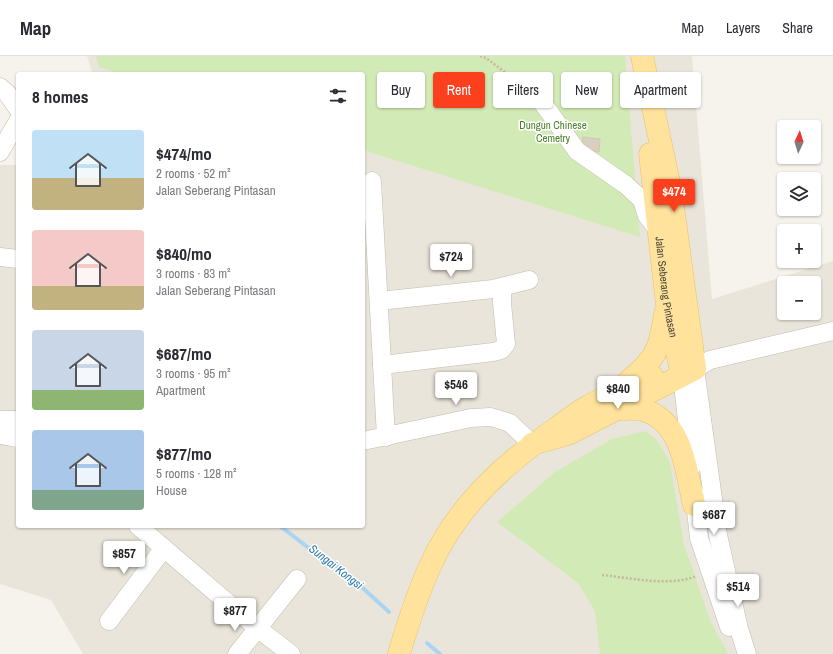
<!DOCTYPE html>
<html lang="en">
<head>
<meta charset="utf-8">
<style>
	body { margin:0; font-family:"Archivo Narrow",sans-serif; background:#f2f2f3; color:#2b2b33; height:100vh; display:flex; flex-direction:column; font-size:15px; white-space:nowrap }
	* { box-sizing:border-box; margin:0 }
	p { font-size:13px; color:#7c7c81 }
	.icon { flex:none; width:22px; height:22px; fill:none; stroke:currentColor; stroke-width:2; stroke-linecap:round; stroke-linejoin:round }
	.map { position:relative; flex:1; overflow:hidden }
	.details { position:absolute; left:16px; top:16px; width:349px; height:456px; display:flex; flex-direction:column; background:#fff; border-radius:4px; box-shadow:0 1px 3px #0004 }
	.details>* { flex:none }
	.guide { position:absolute; left:377px; top:16px; width:380px; height:36px; display:flex; gap:8px }
	.needle { width:26px; rotate:4deg }
	.buttons { position:absolute; left:777px; top:64px; display:grid; gap:8px }
	.buttons a { display:grid; place-items:center; width:44px; height:44px; border-radius:4px; background:#fff; box-shadow:0 1px 3px #0004; font-size:20px }
	.price { position:absolute; translate:-50% -34px; padding:0 9px; border-radius:4px; background:#fff; color:#222; font-size:13px; line-height:26px; filter:drop-shadow(0 1px 2px #0008) }
	.price::after { content:''; position:absolute; left:50%; top:24px; width:12px; height:9px; margin-left:-6px; background:inherit; clip-path:polygon(0 0,100% 0,50% 100%) }
	.price.active { background:#fc3f1d; color:#fff }
	ul { padding:0; list-style:none }
	li { display:flex; align-items:center; gap:12px; height:100px; padding:0 16px }
	li span { display:grid; place-items:center; flex:none; width:112px; height:80px; border-radius:4px; color:#555 }
	li>.icon { margin-inline-start:auto }
	span .icon { width:48px; height:48px; fill:#fffc; stroke-width:1 }
	li b { font-size:17px }
	h2 { display:flex; justify-content:space-between; align-items:center; height:48px; padding:0 16px; font-size:17px }
	.pill { padding:0 14px; border-radius:4px; background:#fff; box-shadow:0 1px 3px #0004; font-size:14px; line-height:36px }
	.pill.active { background:#fc3f1d; color:#fff }
	header { display:flex; align-items:center; gap:24px; box-sizing:border-box; height:56px; padding:0 20px; background:#fff; border-bottom:1px solid #e1e1e2 }
	header strong { font-size:19px }
	nav { display:flex; gap:22px; margin-inline-start:auto; font-size:14px }
	.map>svg:first-child { display:block }
</style>
</head>
<body>
<header>
<strong>Map</strong>
<nav><a>Map</a><a>Layers</a><a>Share</a></nav>
</header>
<div class="map">
<svg width="833" height="598" viewBox="0 0 833 598">
	<rect width="100%" height="100%" fill="#f6f3ec"/>
	<path fill="#eae5da" fill-rule="evenodd" d="M87 0H692L712 243 833 205V598H83L51 544 0 528V109H18V470H363V18H97L92 16ZM784 227H814V257H784Z"/>
	<g fill="#d2eab5">
		<path d="M96 0H625L640 181 363 94V18H121L99 11Z"/>
		<path d="M646 375 656 383 670 406 684 489 710 564 728 598H600L595 555 578 527 497 466 555 416 612 383Z"/>
	</g>
	<g fill="none" stroke-linecap="round" stroke-linejoin="round">
		<g stroke="#a9d4f2" stroke-width="4">
			<path d="M280 470 314 496 343 514 389 556"/>
			<path d="M427 587 440 598"/>
		</g>
	</g>
	<path fill="#d8cfc1" stroke="#d3c7b4" d="M583 81 600 83 599 96 581 94Z"/>
	<g fill="none" stroke-linecap="round" stroke-linejoin="round">
		<defs>
			<g id="minor">
				<path d="M0 31 7 37 18 53"/>
				<path d="M537 39 577 95 626 129 642 144 647 160 658 174"/>
				<path d="M0 96 18 65"/>
				<path d="M372 125 386 381"/>
				<path d="M0 201 18 203"/>
				<path d="M379 245 493 233 529 224"/>
				<path d="M382 309 493 296 501 294 506 288 502 247V232"/>
				<path d="M682 319 692 410"/>
				<path d="M0 364H18"/>
				<path d="M0 379 18 382"/>
				<path d="M363 385 471 362 491 361 510 367 532 388"/>
				<path d="M694 436 699 482 729 571"/>
				<path d="M138 470 257 572 291 598"/>
				<path d="M109 565 164 492"/>
				<path d="M237 598 297 523"/>
				<path d="M747 598 739 573 718 479 695 313 710 304 833 275"/>
			</g>
			<g id="major">
				<path id="s1" d="M650 98 667 248 682 319"/>
				<path d="M629 325C656 303 660 293 665 258"/>
				<path d="M619 353C626 353 636 352 643 354 683 365 686 415 694 449"/>
				<path d="M532 388 568 378 695 313 671 136 642 0"/>
				<path d="M399 598C408 567 418 536 432 506 458 450 503 408 554 374 565 366 575 358 587 351 608 339 630 330 652 320"/>
			</g>
		</defs>
		<use href="#minor" stroke="#c2bbae" stroke-width="19"/>
		<use href="#major" stroke="#e6c16a" stroke-width="23"/>
		<g stroke="#c4b79f" stroke-width="2.5" stroke-dasharray="2 2" stroke-linecap="butt">
			<path d="M480 0 486 2 525 31"/>
			<path d="M602 519C633 522 667 531 697 520"/>
		</g>
		<use href="#minor" stroke="#fff" stroke-width="18"/>
		<use href="#major" stroke="#ffe39c" stroke-width="22"/>
	</g>
	<g text-anchor="middle" stroke-width="3" stroke-linejoin="round" paint-order="stroke">
		<g font-size="11" fill="#4a7f2a" stroke="#fff">
			<text x="553" y="73">Dungun Chinese<tspan x="553" dy="13">Cemetry</tspan></text>
		</g>
		<g font-size="11" fill="#4b4439" stroke="#fff">
			<text dy="4" stroke="none"><textPath href="#s1" startOffset="134">Jalan Seberang Pintasan</textPath></text>
		</g>
		<g font-size="12" font-style="italic" fill="#2e7ab2" stroke="#fff">
			<text transform="translate(336 511) rotate(38)" y="4">Sungai Kongsi</text>
		</g>
	</g>
</svg>
<div class="buttons">
<a><svg class="needle" viewBox="-14 -14 28 28"><path d="M0-13l5 13h-10z" fill="#e53935"/><path d="M0 13l5-13h-10z" fill="#7c7c81"/></svg></a>
<a><svg class="icon" aria-label="layers" viewBox="0 0 24 24"><path d="M12 4l9 5-9 5-9-5zM3 14l9 5 9-5"/></svg></a>
<a>+</a>
<a>−</a>
</div>
<b class="price active" style="left:674px;top:157px">$474</b>
<b class="price" style="left:451px;top:222px">$724</b>
<b class="price" style="left:456px;top:350px">$546</b>
<b class="price" style="left:618px;top:354px">$840</b>
<b class="price" style="left:714px;top:480px">$687</b>
<b class="price" style="left:124px;top:519px">$857</b>
<b class="price" style="left:738px;top:552px">$514</b>
<b class="price" style="left:235px;top:576px">$877</b>
<div class="guide">
<a class="pill">Buy</a>
<a class="pill active">Rent</a>
<a class="pill">Filters</a>
<a class="pill">New</a>
<a class="pill">Apartment</a>
</div>
<section class="details">
<h2>8 homes<svg class="icon" aria-label="filters" viewBox="0 0 24 24"><path d="M4 7h16M4 17h16"/><circle cx="9" cy="7" r="2"/><circle cx="15" cy="17" r="2"/></svg></h2>
<ul>
<li><span style="background:linear-gradient(#bfe0f5 60%,#c2b280 0)"><svg class="icon" aria-label="home" viewBox="0 0 24 24"><path d="M3 11l9-7 9 7M6 9v11h12V9"/></svg></span><div><b>$474/mo</b><p>2 rooms · 52 m²</p><p>Jalan Seberang Pintasan</p></div></li>
<li><span style="background:linear-gradient(#f6c9c9 70%,#c2b280 0)"><svg class="icon" aria-label="home" viewBox="0 0 24 24"><path d="M3 11l9-7 9 7M6 9v11h12V9"/></svg></span><div><b>$840/mo</b><p>3 rooms · 83 m²</p><p>Jalan Seberang Pintasan</p></div></li>
<li><span style="background:linear-gradient(#c9d6e8 75%,#8fb573 0)"><svg class="icon" aria-label="home" viewBox="0 0 24 24"><path d="M3 11l9-7 9 7M6 9v11h12V9"/></svg></span><div><b>$687/mo</b><p>3 rooms · 95 m²</p><p>Apartment</p></div></li>
<li><span style="background:linear-gradient(#a9c7e8 75%,#7fa58c 0)"><svg class="icon" aria-label="home" viewBox="0 0 24 24"><path d="M3 11l9-7 9 7M6 9v11h12V9"/></svg></span><div><b>$877/mo</b><p>5 rooms · 128 m²</p><p>House</p></div></li>
</ul>
</section>
</div>
</body>
</html>
